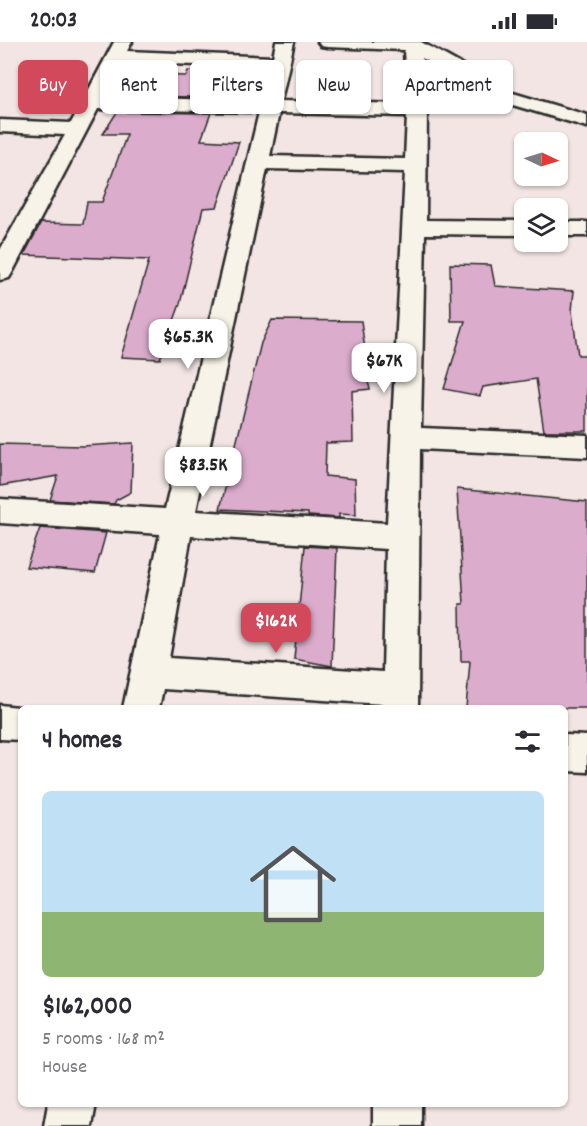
<!DOCTYPE html>
<html lang="en">
<head>
<meta charset="utf-8">
<style>
	body { margin:0; font-family:Dekko,sans-serif; background:#f2f2f3; color:#2b2b33; height:100vh; display:flex; flex-direction:column; font-size:22px; white-space:nowrap }
	* { box-sizing:border-box; margin:0 }
	p { font-size:20px; color:#7c7c81 }
	.icon { flex:none; width:33px; height:33px; fill:none; stroke:currentColor; stroke-width:2; stroke-linecap:round; stroke-linejoin:round }
	.map { position:relative; flex:1; overflow:hidden }
	.drawer { position:absolute; left:18px; top:663px; width:550px; height:402px; display:flex; flex-direction:column; background:#fff; border-radius:9px; box-shadow:0 2px 4px #0004 }
	.drawer>* { flex:none }
	.guide { position:absolute; left:18px; top:18px; width:552px; height:54px; display:flex; gap:12px }
	.needle { width:39px; rotate:94deg }
	.fabs { position:absolute; left:514px; top:90px; display:grid; gap:12px }
	.fabs a { display:grid; place-items:center; width:54px; height:54px; border-radius:9px; background:#fff; box-shadow:0 2px 4px #0004; font-size:30px }
	.price { position:absolute; translate:-50% -51px; padding:0 14px; border-radius:12px; background:#fff; color:#222; font-size:20px; line-height:39px; filter:drop-shadow(0 2px 3px #0008) }
	.price::after { content:''; position:absolute; left:50%; top:36px; width:18px; height:14px; margin-left:-9px; background:inherit; clip-path:polygon(0 0,100% 0,50% 100%) }
	.price.selected { background:#d1495b; color:#fff }
	ul { padding:0; list-style:none }
	li { display:grid; align-content:center; gap:12px; height:318px; padding:0 24px }
	li+li { border-top:2px solid #e1e1e2 }
	li span { display:grid; place-items:center; height:186px; border-radius:9px; color:#555 }
	li>.icon { margin-inline-start:auto }
	span .icon { width:108px; height:108px; fill:#fffc; stroke-width:1 }
	li b { font-size:26px }
	h2 { display:flex; justify-content:space-between; align-items:center; height:72px; padding:0 24px; font-size:26px }
	.pill { padding:0 21px; border-radius:9px; background:#fff; box-shadow:0 2px 4px #0004; font-size:21px; line-height:54px }
	.pill.selected { background:#d1495b; color:#fff }
	.status { display:flex; justify-content:space-between; align-items:center; height:42px; padding:0 30px; background:#fff; direction:ltr }
	.status svg { height:16px; fill:currentColor }
	.map>svg:first-child { display:block }
</style>
</head>
<body>
<div class="status"><b>20:03</b><svg viewBox="0 0 49 12"><path d="M0 12V9h3v3zM5 12V6h3v6zM10 12V3h3v9zM15 12V0h3v12zM26 1h20v11H26zM47 4h2v5h-2z"/></svg></div>
<div class="map">
<svg width="587" height="1084" viewBox="0 0 587 1084">
	<rect width="100%" height="100%" fill="#f2e5e3"/>
	<filter id="ink" filterUnits="userSpaceOnUse"><feTurbulence type="fractalNoise" baseFrequency=".0167" numOctaves="2"/><feDisplacementMap in="SourceGraphic" scale="12" xChannelSelector="R" yChannelSelector="G"/><feConvolveMatrix kernelMatrix="1 2 1 2 8 2 1 2 1" color-interpolation-filters="sRGB"/></filter>
	<g filter="url(#ink)">
		<g fill="#dcaccd" stroke="#2b2b2b" stroke-width="1.5">
			<path d="M188 29 227 31 217 56 128 53 140 33 186 34Z"/>
			<path d="M117 70 211 71 201 98 239 100 217 165 203 166 180 262 160 317 121 315 149 218 24 213 41 181 83 182 87 160H102L127 92H103Z"/>
			<path d="M450 222 491 223 495 244 574 249 572 269 578 313H587V389H544L536 337 483 345 480 354 444 347 465 279H451Z"/>
			<path d="M272 278 361 279 366 315H361L370 347 352 349 353 400 326 401 325 434 355 437 356 473 339 472V476L308 474V471L220 467 261 301Z"/>
			<path d="M133 401 131 450 116 458 114 462 50 458 58 434 0 444V402L82 404Z"/>
			<path d="M457 447 587 460V666H466L470 619H461L460 562H464Z"/>
			<path d="M40 486 106 491 95 531 26 525Z"/>
			<path d="M305 504 337 506 332 624 294 617Z"/>
		</g>
		<g fill="none" stroke-linecap="round" stroke-linejoin="round">
			<defs>
				<g id="minor">
					<path d="M114 0H132L127 9 273 15 276 0H294L281 59 407 62 404 8 327 5 321 4 318 0H421L513 51 587 73V85L499 59 422 16 427 68 426 178 525 179V193L425 192 421 386 587 393V415L420 407 418 666H382V662L163 647 159 666H123L160 492 0 481V457L165 467 259 70 98 67 12 231 9 236 0 238V208L65 93 0 90V78L71 81ZM122 20 270 26 262 59 104 55ZM279 71 407 74 405 117 270 114ZM267 127 405 130 387 481 196 469ZM191 494 386 507 383 630 169 616Z"/>
					<rect x="558" y="180" width="29" height="14"/>
					<path d="M0 663 27 666H21V698L0 697Z"/>
					<path d="M566 693 587 694V730L566 729Z"/>
					<path d="M48 1062H96L92 1084H44Z"/>
					<rect x="373" y="1062" width="48" height="22"/>
				</g>
			</defs>
			<use href="#minor" stroke="#2b2b2b" stroke-width="5"/>
			<use href="#minor" fill="#f7f3e8" fill-rule="evenodd"/>
		</g>
	</g>
</svg>
<div class="fabs">
<a><svg class="needle" viewBox="-14 -14 28 28"><path d="M0-13l5 13h-10z" fill="#e53935"/><path d="M0 13l5-13h-10z" fill="#7c7c81"/></svg></a>
<a><svg class="icon" aria-label="layers" viewBox="0 0 24 24"><path d="M12 4l9 5-9 5-9-5zM3 14l9 5 9-5"/></svg></a>
</div>
<b class="price" style="left:188px;top:328px">$65.3K</b>
<b class="price" style="left:384px;top:352px">$67K</b>
<b class="price" style="left:203px;top:456px">$83.5K</b>
<b class="price selected" style="left:276px;top:612px">$162K</b>
<div class="guide">
<a class="pill selected">Buy</a>
<a class="pill">Rent</a>
<a class="pill">Filters</a>
<a class="pill">New</a>
<a class="pill">Apartment</a>
</div>
<section class="drawer">
<h2>4 homes<svg class="icon" aria-label="filters" viewBox="0 0 24 24"><path d="M4 7h16M4 17h16"/><circle cx="9" cy="7" r="2"/><circle cx="15" cy="17" r="2"/></svg></h2>
<ul>
<li><span style="background:linear-gradient(#bfe0f5 65%,#8fb573 0)"><svg class="icon" aria-label="home" viewBox="0 0 24 24"><path d="M3 11l9-7 9 7M6 9v11h12V9"/></svg></span><div><b>$162,000</b><p>5 rooms · 168 m²</p><p>House</p></div></li>
</ul>
</section>
</div>
</body>
</html>
